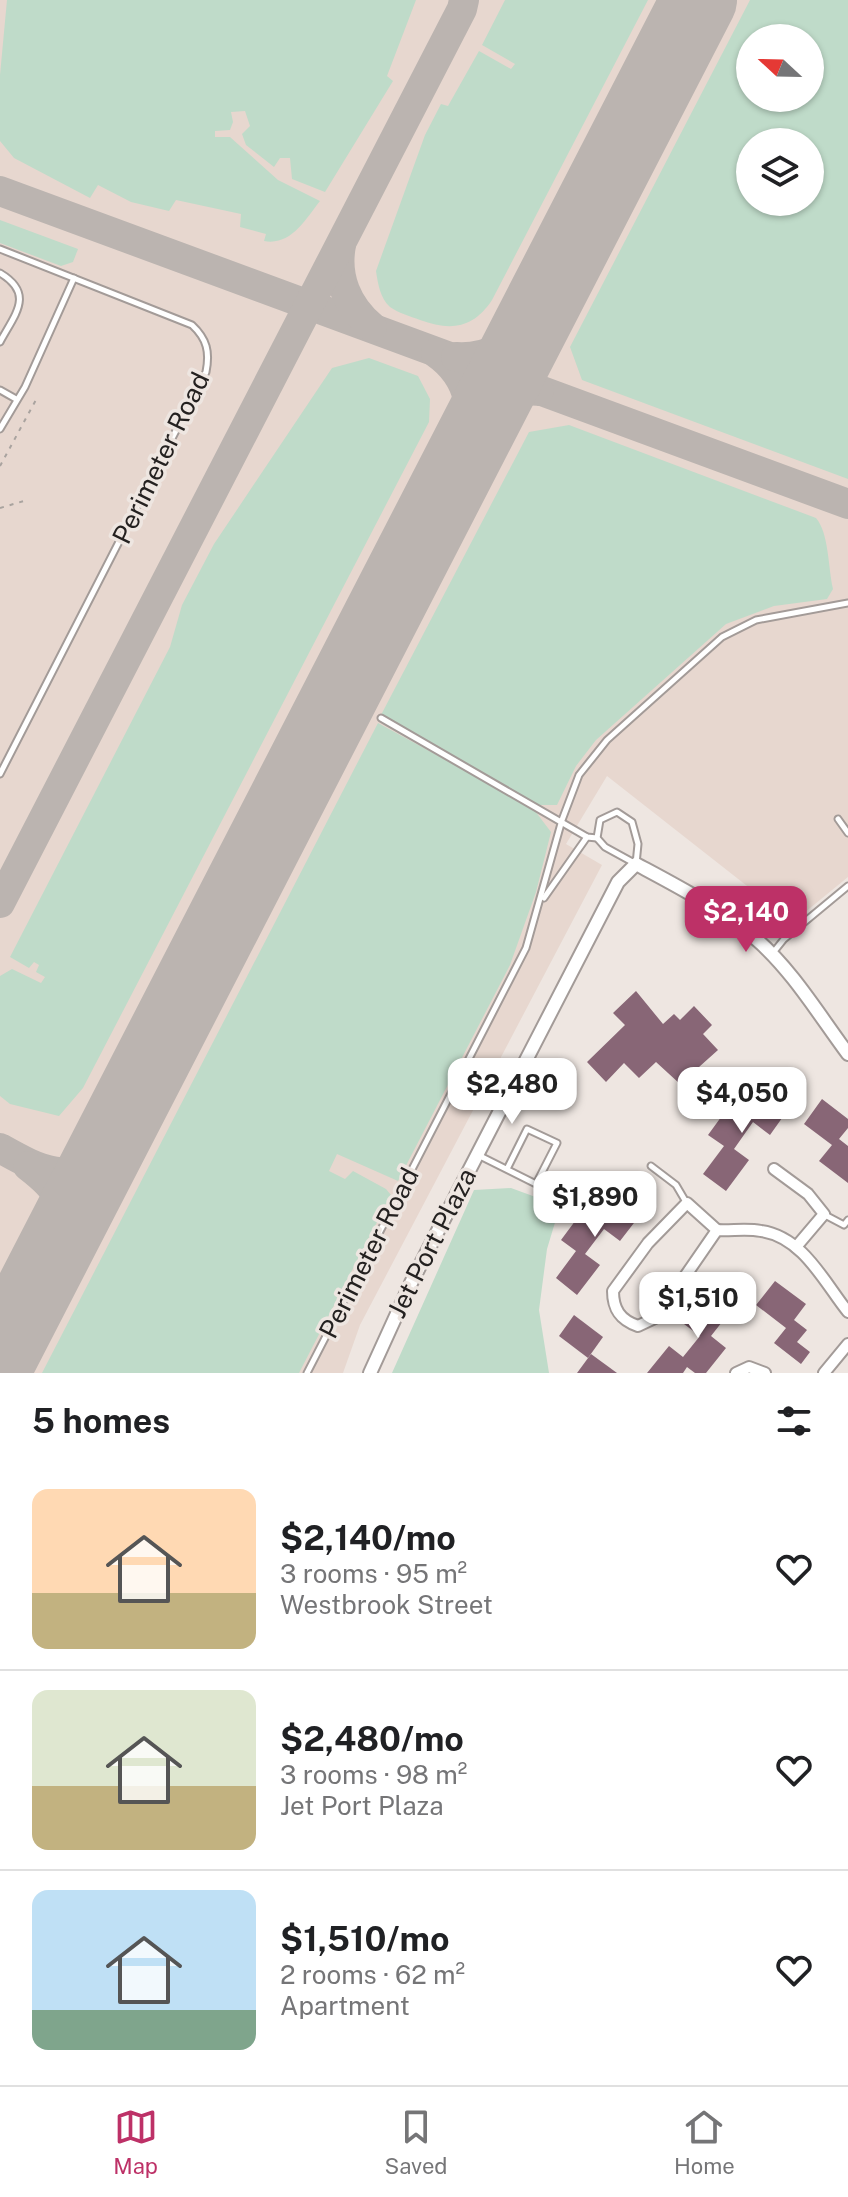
<!DOCTYPE html>
<html lang="en">
<head>
<meta charset="utf-8">
<style>
	body { margin:0; font-family:"Public Sans",sans-serif; background:#f2f2f2; color:#202124; height:100vh; display:flex; flex-direction:column; font-size:30px; white-space:nowrap }
	* { box-sizing:border-box; margin:0 }
	p { font-size:26px; color:#757577 }
	.icon { flex:none; width:44px; height:44px; fill:none; stroke:currentColor; stroke-width:2; stroke-linecap:round; stroke-linejoin:round }
	.map { position:relative; height:1373px; overflow:hidden }
	.details { display:flex; flex-direction:column; background:#fff; flex:1 }
	.details>* { flex:none }
	.needle { width:52px; rotate:292deg }
	.controls { position:absolute; left:736px; top:24px; display:grid; gap:16px }
	.controls a { display:grid; place-items:center; width:88px; height:88px; border-radius:50%; background:#fff; box-shadow:0 2px 6px #0004; font-size:40px }
	.price { position:absolute; translate:-50% -68px; padding:0 18px; border-radius:16px; background:#fff; color:#222; font-size:26px; line-height:52px; filter:drop-shadow(0 2px 4px #0008) }
	.price::after { content:''; position:absolute; left:50%; top:48px; width:24px; height:18px; margin-left:-12px; background:inherit; clip-path:polygon(0 0,100% 0,50% 100%) }
	.price.selected { background:#bd3167; color:#fff }
	ul { padding:0; list-style:none }
	li { display:flex; align-items:center; gap:24px; height:200px; padding:0 32px }
	li+li { border-top:2px solid #e0e0e0 }
	li span { display:grid; place-items:center; flex:none; width:224px; height:160px; border-radius:16px; color:#555 }
	li>.icon { margin-inline-start:auto }
	span .icon { width:96px; height:96px; fill:#fffc; stroke-width:1 }
	li b { font-size:34px }
	h2 { display:flex; justify-content:space-between; align-items:center; height:96px; padding:0 32px; font-size:34px }
	.tab-bar { display:flex; justify-content:space-around; align-items:center; height:112px; border-top:2px solid #e0e0e0; background:#fff; font-size:22px; color:#757577 }
	.tab-bar a { display:grid; justify-items:center; gap:4px }
	.tab-bar .selected { color:#bd3167 }
	.map>svg:first-child { display:block }
</style>
</head>
<body>
<div class="map">
<svg width="848" height="1373" viewBox="0 0 848 1373">
	<rect width="100%" height="100%" fill="#eee6e1"/>
	<path fill="#e7d7cf" fill-rule="evenodd" d="M0 0H848V877L793 922 607 776 566 844 602 865 360 1325 343 1373H0ZM750 38H810V98H750ZM750 142H810V202H750Z"/>
	<g fill="#bfdbc9" fill-rule="evenodd">
		<path d="M7 0H416L387 76 393 81 325 192 292 179 290 158H280L274 167 246 145 242 134 250 126 245 111 231 112 233 122 230 130 215 131V137H230L278 180 320 201C305 220 291 246 264 241L266 234 240 227 241 214 176 200 169 211 131 202 98 185 90 198 14 158 0 141V75Z"/>
		<path d="M505 0H648L492 300C473 329 450 331 420 320 410 316 398 313 390 307 380 298 378 284 376 271L425 135 441 104 448 106 479 51 511 69 515 64 482 45Z"/>
		<path d="M750 0H848V479L582 380 570 347ZM750 38H810V98H750ZM750 142H810V202H750Z"/>
		<path d="M0 220 78 249 73 262 61 266 0 243Z"/>
		<path d="M369 358 418 376 430 399 429 422 83 1088 59 1116 10 1104 0 1096V976L12 969 41 983 45 977 36 972 39 965 34 962 29 968 10 957 170 647 182 605 214 544 332 368Z"/>
		<path d="M569 425 816 518C829 533 828 567 833 589L827 599 774 606 726 624 596 740 576 766 557 805H539L381 715 529 432Z"/>
		<path d="M378 723 532 807 551 832 536 892 510 965 398 1181 337 1154 329 1171 345 1179 353 1171 386 1189 391 1195 299 1373H42Z"/>
		<path d="M511 1188 560 1206 547 1249 539 1310 549 1373H392L474 1190Z"/>
	</g>
	<g fill="none" stroke-linecap="round" stroke-linejoin="round">
		<g stroke="#bbb4b0" stroke-width="30">
			<path d="M0 191 848 504"/>
			<path d="M341 245C335 277 347 306 372 327"/>
			<path d="M436 353C473 379 475 416 464 456"/>
			<path d="M456 357C490 359 511 344 534 321"/>
			<path d="M481 423C496 402 512 387 539 391"/>
			<path d="M0 903 462 9 464 0"/>
			<path d="M0 1148C41 1171 71 1188 107 1148"/>
			<path d="M28 1166C62 1192 67 1203 58 1245"/>
		</g>
		<path stroke="#bbb4b0" stroke-width="76" d="M0 1356 699 0"/>
	</g>
	<g fill="#886676">
		<path d="M636 991 663 1024 674 1014 680 1020 694 1006 712 1025 703 1034 718 1050 680 1084 656 1062 639 1078 624 1063 606 1082 587 1062 625 1025 613 1013Z"/>
		<path d="M769 1087 792 1104 770 1135 753 1122 734 1149 749 1160 726 1191 703 1174 724 1146 708 1135 732 1102 749 1115Z"/>
		<path d="M822 1099 848 1119V1128L839 1139 848 1146V1183L819 1161 832 1145 804 1124Z"/>
		<path d="M621 1192 644 1210 620 1241 604 1229 585 1254 600 1265 577 1295 556 1278 576 1251 561 1240 584 1209 600 1220Z"/>
		<path d="M775 1281 806 1304 794 1320 807 1330 797 1342 810 1352 801 1364 774 1343 786 1328 756 1305Z"/>
		<path d="M711 1290 733 1308 711 1336 726 1348 706 1373H695L687 1367 683 1373H647L669 1346 683 1357 700 1336 684 1324Z"/>
		<path d="M574 1315 603 1337 588 1358 559 1336Z"/>
		<path d="M591 1354 617 1373H577Z"/>
	</g>
	<g fill="none" stroke-linecap="round" stroke-linejoin="round">
		<defs>
			<g id="service">
				<path d="M0 249 192 325C207 339 210 352 206 372L0 774"/>
				<path d="M0 273C35 294 15 314 0 342"/>
				<path d="M0 390 16 399"/>
				<path d="M0 429 25 387 74 278"/>
				<path d="M381 718 587 837 597 838"/>
				<path d="M617 812 632 822 638 844 636 864 605 847 597 838 600 820Z"/>
				<path d="M838 819 848 833"/>
				<path d="M544 898 587 837"/>
				<path d="M772 954 784 939 848 886"/>
				<path d="M478 1155 536 1184 557 1143 527 1129 507 1169"/>
				<path d="M651 1166 676 1185 686 1202"/>
				<path d="M825 1215 844 1225 848 1220"/>
				<path d="M307 1373 526 948 562 820 579 775 607 740 722 637 756 620 848 603"/>
			</g>
			<g id="minor">
				<path d="M774 1169 808 1194 824 1214 796 1247"/>
				<path d="M687 1203 717 1230 657 1317 638 1326C620 1320 613 1309 613 1291L648 1243Z"/>
				<path d="M717 1230C731 1231 747 1228 761 1231 803 1237 824 1282 848 1312"/>
				<path d="M736 1373 749 1367 765 1373"/>
				<path d="M824 1373 848 1344"/>
			</g>
			<path id="tertiary" d="M370 1373 411 1283 618 882 636 864C677 886 720 908 756 939 792 970 819 1015 848 1054"/>
		</defs>
		<use href="#service" stroke="#a39b98" stroke-width="9"/>
		<use href="#minor" stroke="#a39b98" stroke-width="14"/>
		<use href="#tertiary" stroke="#a39b98" stroke-width="16"/>
		<g stroke="#a9a39f" stroke-width="2" stroke-dasharray="4 6" stroke-linecap="butt">
			<path d="M0 466 37 398"/>
			<path d="M0 508 24 501"/>
		</g>
		<use href="#service" stroke="#fff" stroke-width="5"/>
		<use href="#minor" stroke="#fff" stroke-width="10"/>
		<use href="#tertiary" stroke="#fff" stroke-width="12"/>
	</g>
	<g text-anchor="middle" stroke-width="7" stroke-linejoin="round" paint-order="stroke">
		<g font-size="26" fill="#242120" stroke="#eee6e1">
			<text transform="translate(161 458) rotate(-64)" y="9">Perimeter Road</text>
			<text transform="translate(432 1243) rotate(-63)" y="9">Jet Port Plaza</text>
			<text transform="translate(369 1253) rotate(-63)" y="9">Perimeter Road</text>
		</g>
	</g>
</svg>
<div class="controls">
<a><svg class="needle" viewBox="-14 -14 28 28"><path d="M0-13l5 13h-10z" fill="#e53935"/><path d="M0 13l5-13h-10z" fill="#757577"/></svg></a>
<a><svg class="icon" aria-label="layers" viewBox="0 0 24 24"><path d="M12 4l9 5-9 5-9-5zM3 14l9 5 9-5"/></svg></a>
</div>
<b class="price selected" style="left:746px;top:954px">$2,140</b>
<b class="price" style="left:512px;top:1126px">$2,480</b>
<b class="price" style="left:742px;top:1135px">$4,050</b>
<b class="price" style="left:595px;top:1239px">$1,890</b>
<b class="price" style="left:698px;top:1340px">$1,510</b>
</div>
<section class="details">
<h2>5 homes<svg class="icon" aria-label="filters" viewBox="0 0 24 24"><path d="M4 7h16M4 17h16"/><circle cx="9" cy="7" r="2"/><circle cx="15" cy="17" r="2"/></svg></h2>
<ul>
<li><span style="background:linear-gradient(#ffd9b3 65%,#c2b280 0)"><svg class="icon" aria-label="home" viewBox="0 0 24 24"><path d="M3 11l9-7 9 7M6 9v11h12V9"/></svg></span><div><b>$2,140/mo</b><p>3 rooms · 95 m²</p><p>Westbrook Street</p></div><svg class="icon" aria-label="heart" viewBox="0 0 24 24"><path d="M12 20l-8-8c-3-5 5-10 8-4 3-6 11-1 8 4z"/></svg></li>
<li><span style="background:linear-gradient(#dfe7d0 60%,#c2b280 0)"><svg class="icon" aria-label="home" viewBox="0 0 24 24"><path d="M3 11l9-7 9 7M6 9v11h12V9"/></svg></span><div><b>$2,480/mo</b><p>3 rooms · 98 m²</p><p>Jet Port Plaza</p></div><svg class="icon" aria-label="heart" viewBox="0 0 24 24"><path d="M12 20l-8-8c-3-5 5-10 8-4 3-6 11-1 8 4z"/></svg></li>
<li><span style="background:linear-gradient(#bfe0f5 75%,#7fa58c 0)"><svg class="icon" aria-label="home" viewBox="0 0 24 24"><path d="M3 11l9-7 9 7M6 9v11h12V9"/></svg></span><div><b>$1,510/mo</b><p>2 rooms · 62 m²</p><p>Apartment</p></div><svg class="icon" aria-label="heart" viewBox="0 0 24 24"><path d="M12 20l-8-8c-3-5 5-10 8-4 3-6 11-1 8 4z"/></svg></li>
</ul>
</section>
<nav class="tab-bar">
<a class="selected"><svg class="icon" aria-label="map" viewBox="0 0 24 24"><path d="M3 6l6-2 6 2 6-2v14l-6 2-6-2-6 2zM9 4v14M15 6v14"/></svg>Map</a>
<a><svg class="icon" aria-label="saved" viewBox="0 0 24 24"><path d="M7 4h10v16l-5-4-5 4z"/></svg>Saved</a>
<a><svg class="icon" aria-label="home" viewBox="0 0 24 24"><path d="M3 11l9-7 9 7M6 9v11h12V9"/></svg>Home</a>
</nav>
</body>
</html>
